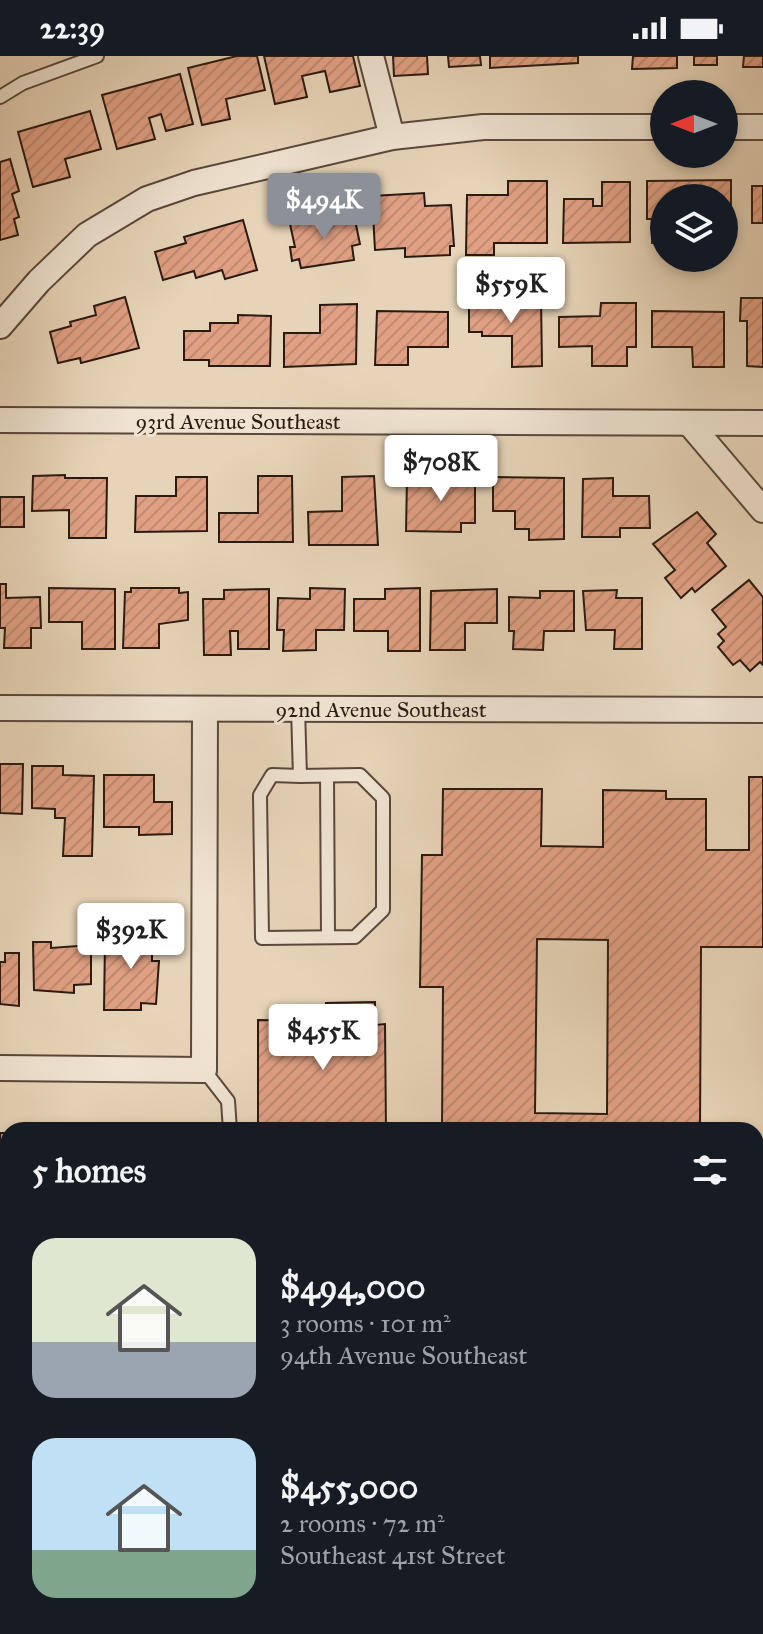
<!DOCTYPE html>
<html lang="en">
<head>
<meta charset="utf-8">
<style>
	body { margin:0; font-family:"IM FELL Great Primer",serif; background:#242831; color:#f1f3f6; height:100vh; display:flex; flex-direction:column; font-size:30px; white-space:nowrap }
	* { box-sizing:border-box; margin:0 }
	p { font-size:26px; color:#9ea1a6 }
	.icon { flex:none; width:44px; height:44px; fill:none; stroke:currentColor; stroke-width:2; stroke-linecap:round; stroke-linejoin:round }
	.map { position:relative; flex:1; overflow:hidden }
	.side { position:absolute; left:0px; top:1066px; width:764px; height:512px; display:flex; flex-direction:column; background:#171b24; border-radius:24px 24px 0 0; box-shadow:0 4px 12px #0003 }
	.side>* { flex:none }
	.needle { width:52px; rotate:270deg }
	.tools { position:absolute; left:650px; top:24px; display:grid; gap:16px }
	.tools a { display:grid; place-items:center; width:88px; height:88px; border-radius:50%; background:#171b24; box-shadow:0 4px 12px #0003; font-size:40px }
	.price { position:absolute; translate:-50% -68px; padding:0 18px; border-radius:8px; background:#fff; color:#222; font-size:26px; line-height:52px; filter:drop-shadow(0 2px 4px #0008) }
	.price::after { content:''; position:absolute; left:50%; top:48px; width:24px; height:18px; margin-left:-12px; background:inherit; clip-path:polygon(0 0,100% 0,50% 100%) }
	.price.on { background:#8c9099; color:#fff }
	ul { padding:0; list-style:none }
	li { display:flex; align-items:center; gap:24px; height:200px; padding:0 32px }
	li span { display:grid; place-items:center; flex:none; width:224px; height:160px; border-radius:24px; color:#555 }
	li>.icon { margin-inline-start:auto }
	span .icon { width:96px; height:96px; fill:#fffc; stroke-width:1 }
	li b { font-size:34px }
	h2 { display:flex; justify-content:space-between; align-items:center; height:96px; padding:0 32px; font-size:34px }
	.status { display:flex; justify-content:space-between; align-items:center; height:56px; padding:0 40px; background:#171b24; direction:ltr }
	.status svg { height:22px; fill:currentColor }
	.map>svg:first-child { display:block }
</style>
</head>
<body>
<div class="status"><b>22:39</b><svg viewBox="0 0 49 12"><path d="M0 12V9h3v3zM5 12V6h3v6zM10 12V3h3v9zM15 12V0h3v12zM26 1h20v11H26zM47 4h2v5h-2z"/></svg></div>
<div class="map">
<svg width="763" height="1578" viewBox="0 0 763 1578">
	<defs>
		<pattern id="building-hatch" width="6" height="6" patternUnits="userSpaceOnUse" patternTransform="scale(2)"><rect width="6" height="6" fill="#e0a083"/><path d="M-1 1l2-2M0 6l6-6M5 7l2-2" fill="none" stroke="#c08970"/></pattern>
	</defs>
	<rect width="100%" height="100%" fill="#e7d4b8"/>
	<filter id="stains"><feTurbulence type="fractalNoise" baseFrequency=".0025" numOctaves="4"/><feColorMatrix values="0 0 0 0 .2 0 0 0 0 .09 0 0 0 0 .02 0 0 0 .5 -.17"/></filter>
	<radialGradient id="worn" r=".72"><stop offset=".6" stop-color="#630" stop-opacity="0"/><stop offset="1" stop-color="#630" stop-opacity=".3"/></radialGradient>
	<g fill="url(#building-hatch)" stroke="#2b1a12" stroke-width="2" fill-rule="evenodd">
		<path d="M237 0H257L265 34 226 43 230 63 202 69 188 12Z"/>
		<path d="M264 0H353L360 30 330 36 325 15 302 20 307 41 275 48Z"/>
		<path d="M393 0H427L428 18 394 20Z"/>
		<path d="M448 0H480L481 9 449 11Z"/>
		<path d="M490 0H578V7L490 12Z"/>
		<path d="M633 0H677V12L632 13Z"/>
		<rect x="694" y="0" width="23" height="9"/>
		<path d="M744 0H763V11H743Z"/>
		<path d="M180 18 193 68 166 75 161 58 149 62 155 83 117 93 102 39Z"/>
		<path d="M90 55 101 93 65 103 70 121 33 131 18 76Z"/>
		<path d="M10 103 19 135 12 138 19 161 14 163 18 179 0 184V106Z"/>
		<path d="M731 124V167H725V186L724 142H664V186L652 187V163H647V125Z"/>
		<path d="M508 125H547V187H494V199H466L467 139H508Z"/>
		<path d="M602 126H630V186L563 187 564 143H593V150H602Z"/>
		<rect x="752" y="130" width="11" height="37"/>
		<path d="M424 137 425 150 451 149 454 190H450V199L405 201V192L375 194 372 140Z"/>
		<path d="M340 158 342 167 355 164 360 188 352 190 354 204 301 212 299 203 292 205 290 191H295L290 168Z"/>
		<path d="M243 164 257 214 225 223 222 214 196 222 194 215 163 224 155 196 186 187 184 181Z"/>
		<path d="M125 241 139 292 81 307 80 302 58 307 50 276 71 270 70 266 96 259 94 250Z"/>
		<path d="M483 241H541L542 310 512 311V280H482V276H469V245H482Z"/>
		<path d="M741 242H763V311L747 310V265H740Z"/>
		<path d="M601 247H636V291H627V310H592V290L559 291V261L600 260Z"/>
		<path d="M357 248 356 308 284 311V277H320V249Z"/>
		<path d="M377 255 448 256V291H408V309H375Z"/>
		<path d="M652 255 724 256V311H693L692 291H652Z"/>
		<path d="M238 259 271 260 270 310H209V304H184V275H210V267H238Z"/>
		<path d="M446 417 475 418V467H461V476L406 475 407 422 446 423Z"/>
		<path d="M65 419V422H107L106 482H69V454L32 455 33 420Z"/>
		<path d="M258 420H292L293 486H219V457H258Z"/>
		<path d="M374 420 378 489H309L308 456 342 455V421Z"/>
		<path d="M176 421H207V475L135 476 136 440H176Z"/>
		<path d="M493 421 564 422V483L529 484V473H515V455H493Z"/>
		<path d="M613 422V440H649L650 472H620V481H582L583 423Z"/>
		<rect x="0" y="441" width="24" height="30"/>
		<path d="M697 456 716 478 707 487 726 510 695 536 692 532 681 542 665 522 675 514 653 488Z"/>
		<path d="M749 524 763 541V609L760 606 750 615 740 604 733 609 718 591 724 585 718 578 726 571 712 554Z"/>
		<path d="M0 528H6V542L40 541 41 572H31V592H4L5 572H0Z"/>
		<path d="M49 532 115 533V593H82V566H49Z"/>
		<path d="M131 532H179V537L188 536V564L159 568V592H123L125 536H131Z"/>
		<path d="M310 532 345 533 344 574H316V594L283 595 284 574H277L278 542 310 543Z"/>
		<path d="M420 532V595H388V575H354V543H385V533Z"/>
		<path d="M269 533V593H238V575H230L231 599H204L203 543H224V534Z"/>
		<path d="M497 533V567H465V594H430L431 535Z"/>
		<path d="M617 534 616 542H642V593H614L615 574H586L583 535Z"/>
		<path d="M540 535H574V575H544L543 594 513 593 514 575H509V541L540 542Z"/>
		<path d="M0 708H23L22 758 0 757Z"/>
		<path d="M32 710H63V719L94 720 92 800H63L65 762H55V753L32 752Z"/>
		<path d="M104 719H154V746H172V778L139 779V771H104Z"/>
		<path d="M749 721H763V891H701L700 1074H442L443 931H420L422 799H442L443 733H542L541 790 603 791V734L666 735V743H706V794H749ZM537 883 608 884 607 1058 535 1057Z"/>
		<path d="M139 872V875L156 877V898H152V905H159L156 948 141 947V954H104L105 885H121V873Z"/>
		<path d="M33 886H51V892L91 889V928L74 929V937L34 934Z"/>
		<path d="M5 897H19V950L0 948V906H5Z"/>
		<path d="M375 946V969L385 968 386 1074H258V964L325 965 326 947Z"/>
		<rect x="0" y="1077" width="8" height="33"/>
		<path d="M763 1121V1152L756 1153V1122Z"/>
		<path d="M0 1277H8V1317H1Z"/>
		<path d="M0 1431H7L6 1462H0Z"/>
		<path d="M0 1544H8L10 1578H0Z"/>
		<rect x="16" y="1570" width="76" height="8"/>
		<rect x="99" y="1570" width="70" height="8"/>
		<rect x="417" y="1570" width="296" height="8"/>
	</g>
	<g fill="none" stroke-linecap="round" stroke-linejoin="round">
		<defs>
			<g id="service">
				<path d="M0 41 23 27 97 0"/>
				<path d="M298 653 300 720 272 719 260 739 262 882 355 881 383 854V742L360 719 300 720"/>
				<path d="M327 720 328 881"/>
				<path d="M204 1014 228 1045 230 1074"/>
				<path d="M756 1293 763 1281"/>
				<path d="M288 1578V1570"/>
				<path d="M356 1578V1570"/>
				<path d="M744 1578V1570"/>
			</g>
			<g id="minor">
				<path d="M371 0 392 81"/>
				<path d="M724 71H763"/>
				<path d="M0 270 39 225 87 179 147 143 194 127 392 81 483 71H664"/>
				<path d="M0 364 763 367"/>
				<path d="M689 367 763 454"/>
				<path d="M0 652 763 654"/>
				<path d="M0 1012 204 1014 205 653"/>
				<path d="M0 1373H8"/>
			</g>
		</defs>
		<use href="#service" stroke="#5a483c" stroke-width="16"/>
		<use href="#minor" stroke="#5a483c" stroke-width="28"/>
		<use href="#service" stroke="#efe3d1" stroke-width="12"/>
		<use href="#minor" stroke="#efe3d1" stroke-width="24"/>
	</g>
	<g text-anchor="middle" stroke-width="6" stroke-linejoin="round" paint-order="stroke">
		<g font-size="22" fill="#2b1a12" stroke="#efe3d1">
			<text x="238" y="373">93rd Avenue Southeast</text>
			<text x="381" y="661">92nd Avenue Southeast</text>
		</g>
	</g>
	<rect width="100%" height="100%" filter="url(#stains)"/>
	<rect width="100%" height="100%" fill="url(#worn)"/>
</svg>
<div class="tools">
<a><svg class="needle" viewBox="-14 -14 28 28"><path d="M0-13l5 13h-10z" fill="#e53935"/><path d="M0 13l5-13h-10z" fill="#9ea1a6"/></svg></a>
<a><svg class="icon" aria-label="layers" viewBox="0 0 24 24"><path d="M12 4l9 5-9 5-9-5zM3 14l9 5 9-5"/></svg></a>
</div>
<b class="price on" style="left:324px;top:185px">$494K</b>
<b class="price" style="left:511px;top:269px">$559K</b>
<b class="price" style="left:441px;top:447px">$708K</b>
<b class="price" style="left:131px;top:915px">$392K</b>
<b class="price" style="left:323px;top:1016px">$455K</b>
<section class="side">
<h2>5 homes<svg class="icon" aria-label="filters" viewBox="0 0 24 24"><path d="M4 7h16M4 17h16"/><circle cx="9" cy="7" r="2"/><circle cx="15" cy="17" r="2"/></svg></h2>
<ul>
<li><span style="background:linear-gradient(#dfe7d0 65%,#9aa5b1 0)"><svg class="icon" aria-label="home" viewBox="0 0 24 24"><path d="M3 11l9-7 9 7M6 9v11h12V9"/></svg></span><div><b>$494,000</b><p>3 rooms · 101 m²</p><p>94th Avenue Southeast</p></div></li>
<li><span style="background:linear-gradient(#bfe0f5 70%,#7fa58c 0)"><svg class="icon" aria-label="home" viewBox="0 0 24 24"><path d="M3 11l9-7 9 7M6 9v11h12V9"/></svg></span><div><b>$455,000</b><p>2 rooms · 72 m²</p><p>Southeast 41st Street</p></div></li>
</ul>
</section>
</div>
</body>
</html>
